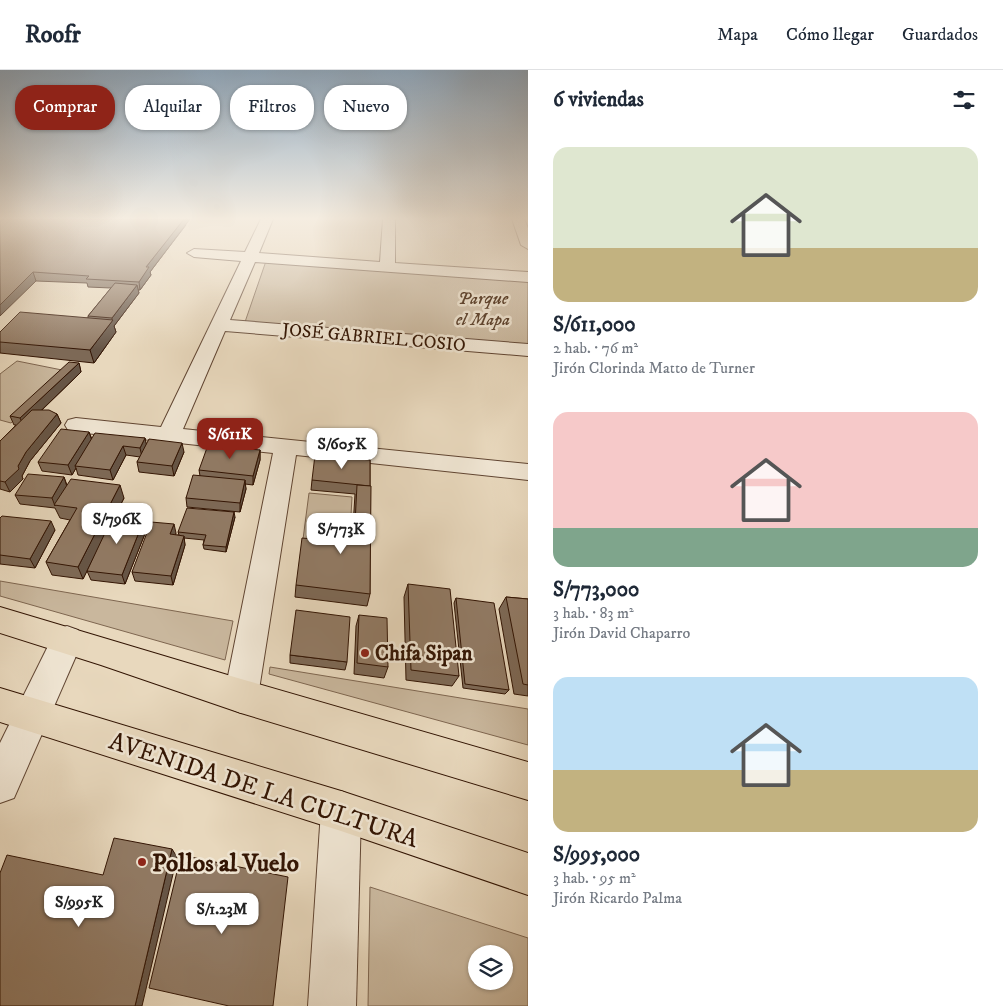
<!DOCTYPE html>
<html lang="es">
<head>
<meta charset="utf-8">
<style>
	body { margin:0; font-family:"IM FELL DW Pica",serif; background:#f6f6f7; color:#1f2937; height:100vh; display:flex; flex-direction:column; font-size:19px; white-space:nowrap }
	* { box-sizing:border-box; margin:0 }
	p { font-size:16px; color:#747a83 }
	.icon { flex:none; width:28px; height:28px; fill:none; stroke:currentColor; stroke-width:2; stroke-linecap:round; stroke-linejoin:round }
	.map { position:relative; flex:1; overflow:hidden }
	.drawer { display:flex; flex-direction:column; background:#fff; width:475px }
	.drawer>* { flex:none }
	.top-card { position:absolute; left:15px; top:15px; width:438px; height:45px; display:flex; gap:10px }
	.tools { position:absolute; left:468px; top:875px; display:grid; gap:10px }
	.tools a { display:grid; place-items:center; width:45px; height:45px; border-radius:50%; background:#fff; box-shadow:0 1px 4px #0004; font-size:25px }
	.price { position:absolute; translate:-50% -42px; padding:0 11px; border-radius:10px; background:#fff; color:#222; font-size:16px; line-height:32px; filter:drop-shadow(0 1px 2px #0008) }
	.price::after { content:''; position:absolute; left:50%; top:30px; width:15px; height:11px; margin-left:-8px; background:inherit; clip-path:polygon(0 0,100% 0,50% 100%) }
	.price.active { background:#8f2418; color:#fff }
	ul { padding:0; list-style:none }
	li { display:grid; align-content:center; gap:10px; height:265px; padding:0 25px }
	li span { display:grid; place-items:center; height:155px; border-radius:15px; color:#555 }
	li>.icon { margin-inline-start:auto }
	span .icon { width:90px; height:90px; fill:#fffc; stroke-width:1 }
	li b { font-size:21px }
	h2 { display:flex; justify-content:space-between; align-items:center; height:60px; padding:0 25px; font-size:21px }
	.chip { padding:0 18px; border-radius:20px; background:#fff; box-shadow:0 1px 4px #0004; font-size:18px; line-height:45px }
	.chip.active { background:#8f2418; color:#fff }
	header { display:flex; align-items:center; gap:30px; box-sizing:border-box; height:70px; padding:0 25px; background:#fff; border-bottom:1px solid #e0e1e3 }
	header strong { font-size:24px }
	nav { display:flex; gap:28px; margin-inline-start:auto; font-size:18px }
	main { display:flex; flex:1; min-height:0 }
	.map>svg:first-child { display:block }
</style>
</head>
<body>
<header>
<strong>Roofr</strong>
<nav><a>Mapa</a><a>Cómo llegar</a><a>Guardados</a></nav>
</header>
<main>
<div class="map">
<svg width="528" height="936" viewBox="0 0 528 936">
	<rect width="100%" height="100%" fill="#e8d8bd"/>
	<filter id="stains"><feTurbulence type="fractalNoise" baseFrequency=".004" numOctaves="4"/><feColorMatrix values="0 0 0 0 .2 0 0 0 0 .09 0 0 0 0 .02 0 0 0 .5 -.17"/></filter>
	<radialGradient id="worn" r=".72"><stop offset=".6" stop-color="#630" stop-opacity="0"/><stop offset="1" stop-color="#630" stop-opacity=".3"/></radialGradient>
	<g fill="#c9b79d" stroke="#7e6650" fill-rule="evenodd">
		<path d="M266 191 528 211V274L245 252Z"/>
		<path d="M17 291 67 301 11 353 0 350V304Z"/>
		<path d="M309 423 352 427 349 482 302 477Z"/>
		<path d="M0 511 233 551 225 590 0 526Z"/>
		<path d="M270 597 528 639V675L269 604Z"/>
		<path d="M370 817 528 868V936H368ZM476 884H504V911H476Z"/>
	</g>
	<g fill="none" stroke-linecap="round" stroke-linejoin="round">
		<defs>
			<g id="minor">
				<path d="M261 149H273L259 183 380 192 383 149H395V193L528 202V212L255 192 230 250 528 274V286L225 261 183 359 528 394V410L296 385 258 626 253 638 241 643 229 638 224 626 273 383 76 362 68 360 65 355 68 350 76 348 161 357 241 191 194 187 187 183 194 179 245 182Z"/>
				<path d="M512 149H524L528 158V179L521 175Z"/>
				<path d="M67 556 78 560 83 570 14 728 0 733V673L56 560Z"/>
				<path d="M341 721 355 727 361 741 356 936H308L321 741 327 727Z"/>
			</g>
			<g id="highway">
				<path d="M0 537 241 609 528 692V730L241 643 101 595 0 563Z"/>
				<path d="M0 618 341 721 528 783V825L341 761 0 652Z"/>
			</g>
		</defs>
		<use href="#minor" stroke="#604532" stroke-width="2"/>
		<use href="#highway" stroke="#321403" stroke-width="2"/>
		<use href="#minor" fill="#f0e6d4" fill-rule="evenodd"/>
		<use href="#highway" fill="#e8d8bd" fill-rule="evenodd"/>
	</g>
	<g fill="#7d6956" stroke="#321403">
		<path d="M0 149 186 155 150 202 151 205 140 220H138L139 223 114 256 116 262 94 293 0 283V262L88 248V246L111 218 88 217 87 213 36 211Z"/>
		<path d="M79 293 81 302 42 340 57 344 61 353 30 391 22 406 23 409 10 422 0 419V371L16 355H14L10 346Z"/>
		<path d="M89 362 92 369 145 368 146 375 184 382 174 406 139 402 137 392 140 387 126 385 113 410 78 405 76 398 72 405 42 401 38 392Z"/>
		<path d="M260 380V390L253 415 245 414 246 419 240 442 187 437 186 428 200 406 199 400Z"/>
		<path d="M370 390V524L367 536 295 527 296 515 352 473 355 424 311 420 312 410Z"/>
		<path d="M64 407 67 415 124 428 116 444 148 456 125 514 91 510 87 501 90 494 83 509 52 505 46 492 70 450 60 448 55 438 20 434 15 425Z"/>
		<path d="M235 447 226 482 204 479 203 475 204 470 184 468 185 475 173 515 135 511 132 502 176 463 175 465H179L178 462Z"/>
		<path d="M0 448 55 460 35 498 0 494Z"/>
		<path d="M408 514 459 606 452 616 406 610 404 527Z"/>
		<path d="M506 527 528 529V626L514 624 499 539Z"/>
		<path d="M456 528 509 620 505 624 463 618 454 533Z"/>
		<path d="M359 545 388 597 384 608 354 604 356 556Z"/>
		<path d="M290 585 347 592 345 600 290 593Z"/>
	</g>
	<g fill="#665546" stroke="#321403">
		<path d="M184 149H190L150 202 151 205 140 220 139 212 146 197Z"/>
		<path d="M33 202 36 211 0 246V235Z"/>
		<path d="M137 215 139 223 114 256 116 262 94 293 90 280 112 251V248Z"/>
		<path d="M79 293 81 302 24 357 20 348Z"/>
		<path d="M57 344 61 353 30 391 22 406 23 409 10 422 5 412 18 396 26 382Z"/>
		<path d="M89 362 92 371 75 396 76 398 72 405 68 395Z"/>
		<path d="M145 368 147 377 142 387 140 378Z"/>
		<path d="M182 373 184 382 174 406 172 396Z"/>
		<path d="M123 376 126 385 113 410 110 400Z"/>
		<path d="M260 380V390L253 415V406Z"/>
		<path d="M64 407 67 417 55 436 52 428Z"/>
		<path d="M245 410 246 419 240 442V433Z"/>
		<path d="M120 415 124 428 83 509 78 497Z"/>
		<path d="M234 442 235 447 226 482V477Z"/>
		<path d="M145 447 148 456 125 514 122 505Z"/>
		<path d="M51 451 55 460 35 498 30 489Z"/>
		<path d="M174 454 176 463 172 473 170 464Z"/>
		<path d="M184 466 185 475 173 515 171 506Z"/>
		<path d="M172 779 177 787 142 936H135Z"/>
	</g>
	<g fill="#917a64" stroke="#321403">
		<path d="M0 149H184L146 197H149L139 212 86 209 89 206 33 202 0 235Z"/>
		<path d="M115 213 137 215 112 248 88 246Z"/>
		<path d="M20 242 113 250 90 280 0 272V262Z"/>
		<path d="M69 292 79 293 20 348 10 346Z"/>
		<path d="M32 340H49L57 344 26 382 18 396 19 399 5 412 0 411V371Z"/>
		<path d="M61 359 89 362 68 395 38 392Z"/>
		<path d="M95 363 145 368 140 378 123 376 110 400 75 396Z"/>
		<path d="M149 369 182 373 172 396 137 392Z"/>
		<path d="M208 375 260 380 253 406 199 400Z"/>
		<path d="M315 385 370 390V416L312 410Z"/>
		<path d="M28 404 64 407 52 428 15 425Z"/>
		<path d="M193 405 245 410 240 433 186 428Z"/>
		<path d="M71 409 120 415 78 497 46 492 77 438 54 435Z"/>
		<path d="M357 415 371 416 370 524 296 515 302 468 354 473Z"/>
		<path d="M187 438 234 442 226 477 203 475 206 465 178 462Z"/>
		<path d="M114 444 145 447 122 505 87 501Z"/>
		<path d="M2 446 51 451 30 489 0 485V448Z"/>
		<path d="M151 452 174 454 170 464 184 466 171 506 132 502Z"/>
		<path d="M408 514 450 519 459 606 411 600Z"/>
		<path d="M506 527 528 529V615L523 614Z"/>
		<path d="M456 528 494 533 509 620 465 614Z"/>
		<path d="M296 540 350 547 347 592 290 585Z"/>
		<path d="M359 545 387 548 388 597 357 593Z"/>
		<path d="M114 768 172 779 135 936H0V803L7 785 103 805Z"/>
		<path d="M181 785 288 807 273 936H229L149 918Z"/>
	</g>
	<linearGradient id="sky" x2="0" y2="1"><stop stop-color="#8fa8be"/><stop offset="0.53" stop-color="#f5ede1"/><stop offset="1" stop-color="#f5ede1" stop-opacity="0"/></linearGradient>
	<rect width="528" height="280" fill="url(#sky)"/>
	<g fill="#8f2418" stroke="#f0e6d4" stroke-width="2">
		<circle cx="365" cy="583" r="5"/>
		<circle cx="142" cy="792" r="5"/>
	</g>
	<g text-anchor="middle" stroke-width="5" stroke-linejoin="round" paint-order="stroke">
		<g font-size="18" font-style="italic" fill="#5f4531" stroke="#f0e6d4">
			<text x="483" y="234">Parque<tspan x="483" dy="21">el Mapa</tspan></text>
		</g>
		<g font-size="18" fill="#321403" stroke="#f0e6d4">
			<text transform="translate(374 267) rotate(5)" y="6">JOSÉ GABRIEL COSIO</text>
		</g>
		<g font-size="21" font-weight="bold" fill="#321403" stroke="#f0e6d4" text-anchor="start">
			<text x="375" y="590">Chifa Sipan</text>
		</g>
		<g font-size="25" fill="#321403" stroke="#f0e6d4">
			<text transform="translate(264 719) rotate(18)" y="9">AVENIDA DE LA CULTURA</text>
		</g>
		<g font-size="25" font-weight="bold" fill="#321403" stroke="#f0e6d4" text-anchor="start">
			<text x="152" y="801">Pollos al Vuelo</text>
		</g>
	</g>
	<rect width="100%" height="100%" filter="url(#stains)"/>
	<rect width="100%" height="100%" fill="url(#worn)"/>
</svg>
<div class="tools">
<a><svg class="icon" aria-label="layers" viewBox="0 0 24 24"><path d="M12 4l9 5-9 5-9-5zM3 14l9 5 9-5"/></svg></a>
</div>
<b class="price active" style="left:230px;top:390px">S/611K</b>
<b class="price" style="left:342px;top:400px">S/605K</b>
<b class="price" style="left:117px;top:475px">S/796K</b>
<b class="price" style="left:341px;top:485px">S/773K</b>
<b class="price" style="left:79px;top:858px">S/995K</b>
<b class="price" style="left:222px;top:865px">S/1.23M</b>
<div class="top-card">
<a class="chip active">Comprar</a>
<a class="chip">Alquilar</a>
<a class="chip">Filtros</a>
<a class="chip">Nuevo</a>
</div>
</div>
<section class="drawer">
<h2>6 viviendas<svg class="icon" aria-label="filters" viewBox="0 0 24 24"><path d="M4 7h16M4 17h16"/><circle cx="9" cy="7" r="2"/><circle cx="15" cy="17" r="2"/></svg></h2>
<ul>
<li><span style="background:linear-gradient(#dfe7d0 65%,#c2b280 0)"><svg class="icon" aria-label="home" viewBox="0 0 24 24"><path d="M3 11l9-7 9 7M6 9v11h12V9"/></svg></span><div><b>S/611,000</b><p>2 hab. · 76 m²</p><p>Jirón Clorinda Matto de Turner</p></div></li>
<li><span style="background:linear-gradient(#f6c9c9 75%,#7fa58c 0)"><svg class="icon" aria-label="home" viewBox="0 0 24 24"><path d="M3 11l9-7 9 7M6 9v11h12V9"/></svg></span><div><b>S/773,000</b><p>3 hab. · 83 m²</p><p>Jirón David Chaparro</p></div></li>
<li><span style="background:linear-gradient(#bfe0f5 60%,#c2b280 0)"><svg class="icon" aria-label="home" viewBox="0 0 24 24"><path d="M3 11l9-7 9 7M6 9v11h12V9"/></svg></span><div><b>S/995,000</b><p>3 hab. · 95 m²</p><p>Jirón Ricardo Palma</p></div></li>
</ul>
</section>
</main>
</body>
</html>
